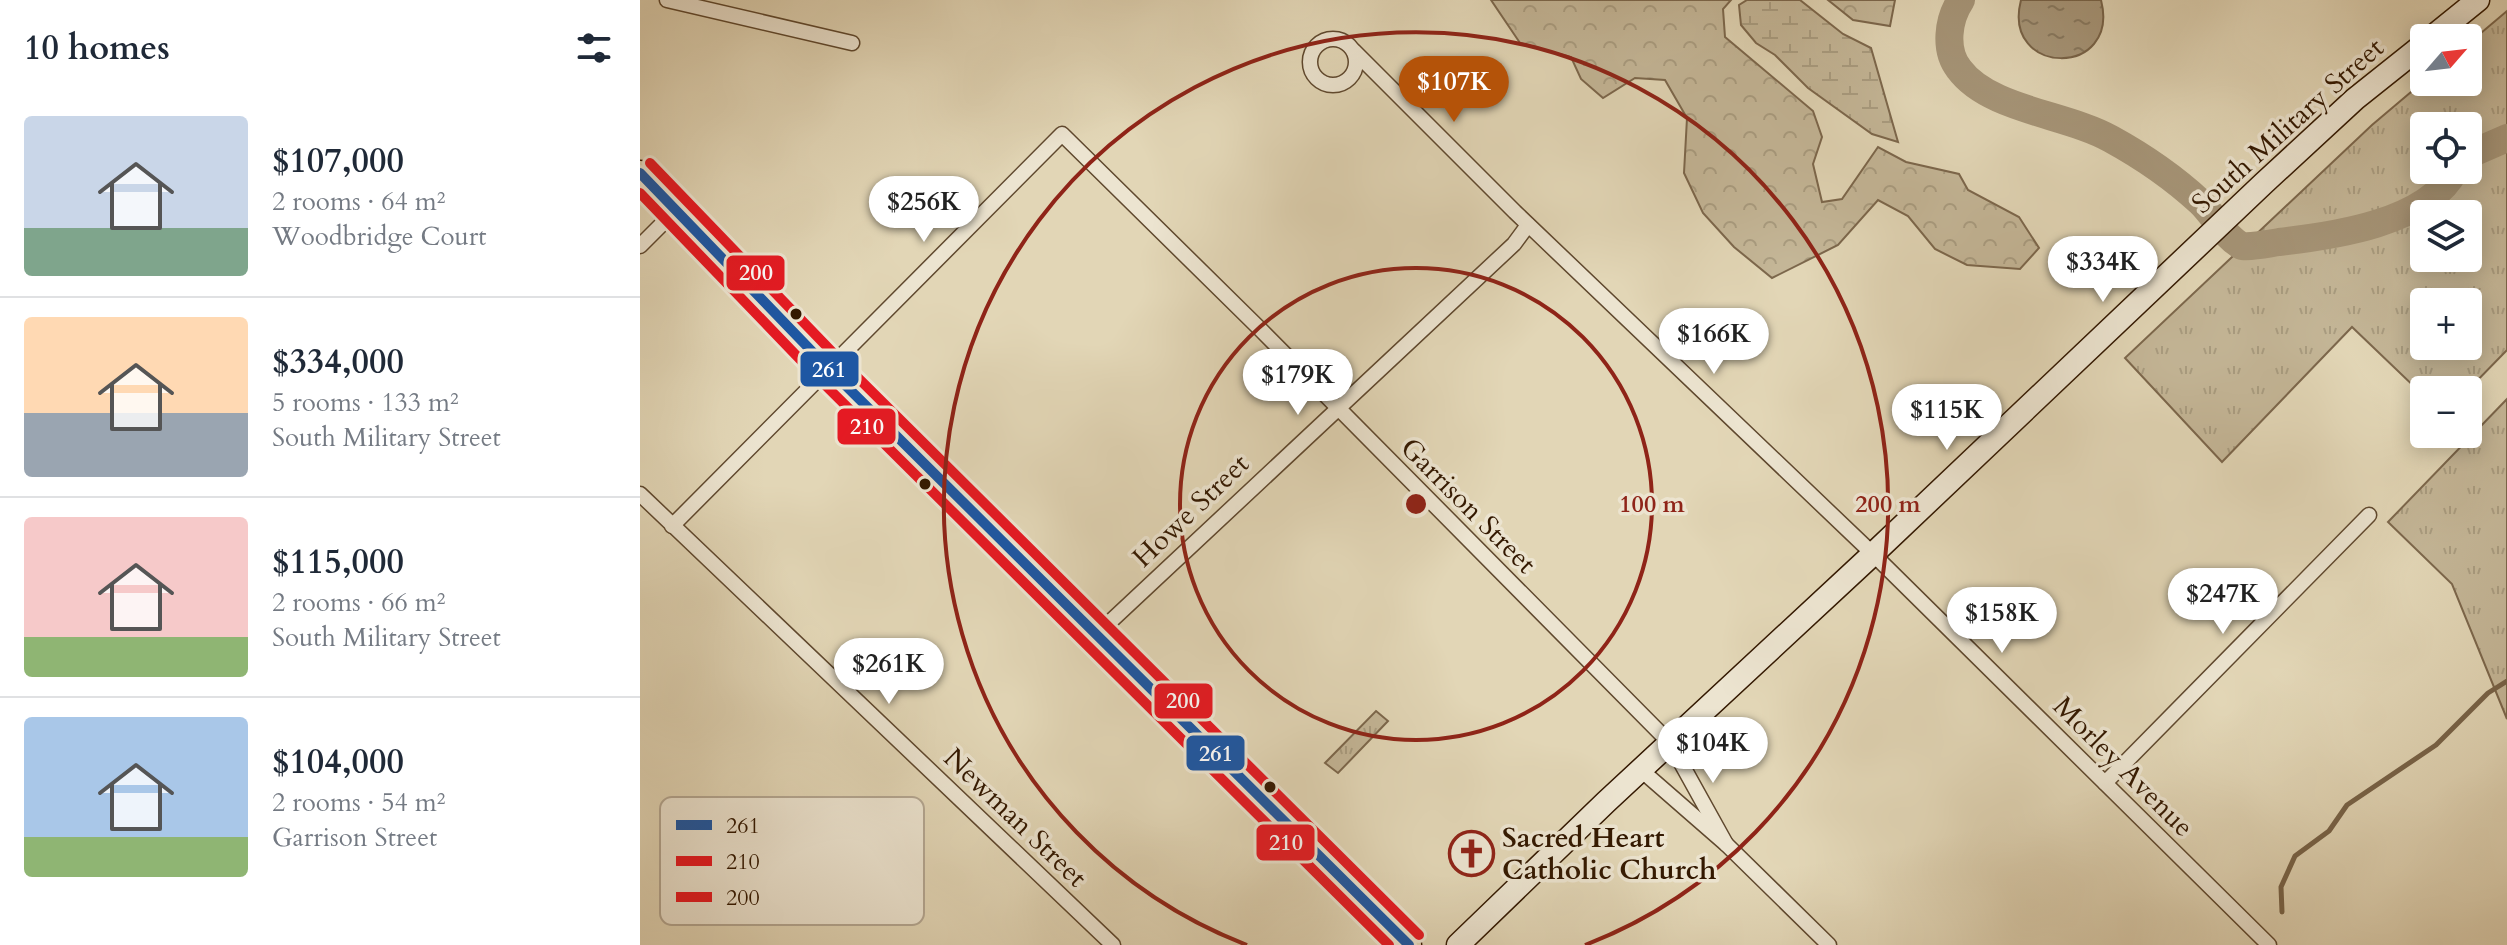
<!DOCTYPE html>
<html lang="en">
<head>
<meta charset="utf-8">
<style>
	body { margin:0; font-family:Cardo,serif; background:#f2f2f3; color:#1f2937; height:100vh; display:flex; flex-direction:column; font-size:30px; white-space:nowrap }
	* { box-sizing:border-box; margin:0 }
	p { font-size:26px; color:#747a83 }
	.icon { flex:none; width:44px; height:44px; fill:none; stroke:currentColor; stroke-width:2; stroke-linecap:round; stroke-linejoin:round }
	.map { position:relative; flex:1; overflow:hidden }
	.panel { display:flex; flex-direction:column; background:#fff; width:640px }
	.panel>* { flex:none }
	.needle { width:52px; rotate:62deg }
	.controls { position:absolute; left:1770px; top:24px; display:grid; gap:16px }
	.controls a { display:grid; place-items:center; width:72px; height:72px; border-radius:8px; background:#fff; box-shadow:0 4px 20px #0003; font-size:40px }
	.price { position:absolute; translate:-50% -68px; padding:0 18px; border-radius:28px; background:#fff; color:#222; font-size:26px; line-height:52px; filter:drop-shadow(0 2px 4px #0008) }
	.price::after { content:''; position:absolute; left:50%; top:48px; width:24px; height:18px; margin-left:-12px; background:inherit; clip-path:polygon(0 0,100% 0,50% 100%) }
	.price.current { background:#b45309; color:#fff }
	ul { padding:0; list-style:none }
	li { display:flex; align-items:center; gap:24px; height:200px; padding:0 24px }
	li+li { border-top:2px solid #e0e1e3 }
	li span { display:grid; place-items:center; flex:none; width:224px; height:160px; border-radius:8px; color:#555 }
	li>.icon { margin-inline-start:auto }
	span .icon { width:96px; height:96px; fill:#fffc; stroke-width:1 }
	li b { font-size:34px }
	h2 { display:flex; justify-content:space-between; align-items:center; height:96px; padding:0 24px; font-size:34px }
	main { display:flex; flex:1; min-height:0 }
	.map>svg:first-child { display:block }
</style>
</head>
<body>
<main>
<section class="panel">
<h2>10 homes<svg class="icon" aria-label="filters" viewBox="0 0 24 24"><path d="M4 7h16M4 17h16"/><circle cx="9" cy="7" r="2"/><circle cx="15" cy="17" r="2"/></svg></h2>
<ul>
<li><span style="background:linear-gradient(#c9d6e8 70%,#7fa58c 0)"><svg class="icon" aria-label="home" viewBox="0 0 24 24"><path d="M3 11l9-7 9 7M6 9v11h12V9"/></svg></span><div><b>$107,000</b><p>2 rooms · 64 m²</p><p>Woodbridge Court</p></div></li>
<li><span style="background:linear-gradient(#ffd9b3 60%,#9aa5b1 0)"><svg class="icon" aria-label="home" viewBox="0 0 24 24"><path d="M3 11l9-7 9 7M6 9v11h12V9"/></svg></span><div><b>$334,000</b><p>5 rooms · 133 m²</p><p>South Military Street</p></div></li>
<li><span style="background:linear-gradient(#f6c9c9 75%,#8fb573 0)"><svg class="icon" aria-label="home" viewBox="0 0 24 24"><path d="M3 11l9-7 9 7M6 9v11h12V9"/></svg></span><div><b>$115,000</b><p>2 rooms · 66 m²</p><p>South Military Street</p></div></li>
<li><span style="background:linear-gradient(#a9c7e8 75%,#8fb573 0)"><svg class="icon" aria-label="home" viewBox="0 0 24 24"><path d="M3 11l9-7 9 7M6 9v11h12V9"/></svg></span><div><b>$104,000</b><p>2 rooms · 54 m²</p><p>Garrison Street</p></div></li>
</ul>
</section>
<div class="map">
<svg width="1867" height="945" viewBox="0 0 1867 945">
	<defs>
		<pattern id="forest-crowns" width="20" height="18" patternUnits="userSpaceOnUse" patternTransform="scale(2)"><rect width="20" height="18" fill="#c4b697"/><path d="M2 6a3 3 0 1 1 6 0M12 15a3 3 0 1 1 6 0" fill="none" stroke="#a99c80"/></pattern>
		<pattern id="wetland-marsh" width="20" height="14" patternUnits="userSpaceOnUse" patternTransform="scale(2)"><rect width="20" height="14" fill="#c4b697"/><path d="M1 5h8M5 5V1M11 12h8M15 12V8" fill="none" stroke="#a99c80"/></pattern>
		<pattern id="park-tufts" width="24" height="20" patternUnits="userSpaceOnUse" patternTransform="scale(2)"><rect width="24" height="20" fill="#c4b697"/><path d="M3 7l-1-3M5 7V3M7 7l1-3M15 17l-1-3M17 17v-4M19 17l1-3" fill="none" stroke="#a99c80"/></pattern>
		<pattern id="water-ripples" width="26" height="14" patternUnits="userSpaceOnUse" patternTransform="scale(2)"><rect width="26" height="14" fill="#a69578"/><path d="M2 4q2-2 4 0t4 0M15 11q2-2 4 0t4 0" fill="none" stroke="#887960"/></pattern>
	</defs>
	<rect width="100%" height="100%" fill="#e2d6b6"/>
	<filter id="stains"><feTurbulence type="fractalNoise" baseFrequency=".0025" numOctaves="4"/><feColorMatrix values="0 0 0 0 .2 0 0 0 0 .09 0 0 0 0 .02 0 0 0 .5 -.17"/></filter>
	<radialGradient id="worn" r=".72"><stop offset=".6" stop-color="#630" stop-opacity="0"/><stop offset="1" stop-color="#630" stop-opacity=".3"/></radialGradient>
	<g fill="url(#forest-crowns)" stroke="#7c674c" stroke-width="2">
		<path d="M851 0H1091L1083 9 1085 37 1173 111 1182 137 1173 164 1182 202 1202 199 1238 147 1266 162 1319 174 1328 190 1379 217 1399 248 1380 269 1327 265 1295 249 1268 216 1238 200 1198 245 1132 278 1094 247 1063 213 1044 173 1047 118 1025 80 995 78 963 98 941 79 931 57 880 43Z"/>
		<path d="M1188 0H1255L1250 26 1213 20Z"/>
	</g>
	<path fill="url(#wetland-marsh)" stroke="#7c674c" stroke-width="2" d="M1107 0H1160L1203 34 1231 48 1258 142 1232 134 1168 88 1135 55 1116 43 1101 25 1099 5Z"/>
	<g fill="url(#park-tufts)" stroke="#7c674c" stroke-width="2" fill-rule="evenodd">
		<path d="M1867 11V350L1828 390H1784V396L1712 327 1582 462 1485 358 1732 125 1784 81 1828 82V44ZM1784 126H1828V170H1784ZM1784 214H1828V258H1784ZM1784 302H1828V346H1784Z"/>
		<path d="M1867 399V719L1812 584 1748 522Z"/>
		<path d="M736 711 748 721 698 773 685 763Z"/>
	</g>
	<path fill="url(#water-ripples)" stroke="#786348" stroke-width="2" d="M1381 0H1461C1481 78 1361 77 1381 0Z"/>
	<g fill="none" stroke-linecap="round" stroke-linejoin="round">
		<path stroke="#786348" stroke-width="5" d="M1642 912 1641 887 1655 856 1689 831 1707 805 1796 745 1848 693 1867 681"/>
		<g stroke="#a69578" stroke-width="28">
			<path d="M1321 0C1308 19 1304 50 1319 69 1349 110 1427 114 1471 139 1502 156 1534 178 1560 202 1574 215 1585 238 1602 246 1615 247 1626 244 1639 242 1692 236 1788 223 1815 170"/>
			<path d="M1828 155 1867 138"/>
		</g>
		<defs>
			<g id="street">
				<path d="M27 0 212 43"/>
				<circle cx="693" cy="62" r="23"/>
				<path d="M714 51 875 212 1233 554 1629 945"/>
				<path d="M0 246 36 210"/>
				<path d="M0 494 473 945"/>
				<path d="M32 526 422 134 621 330 1030 743 1086 844"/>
				<path d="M456 635 874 244 888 225"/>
				<path d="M1001 770 1086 844 1189 945"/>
				<path d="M1465 783 1729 515"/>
			</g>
			<g id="secondary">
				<path d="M1791 38 1838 0"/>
				<path d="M818 945 966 802 1233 554 1624 183 1715 99 1784 44"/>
			</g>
			<path id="primary" d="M0 173 187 367 769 945"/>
		</defs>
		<use href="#street" stroke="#5f482e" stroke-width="17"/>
		<use href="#secondary" stroke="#331800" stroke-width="25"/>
		<use href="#primary" stroke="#331800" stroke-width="27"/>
		<use href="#street" stroke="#ece4d0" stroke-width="14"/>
		<use href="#secondary" stroke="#ece4d0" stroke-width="22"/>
		<use href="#primary" stroke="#e2d6b6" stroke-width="24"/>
		<defs>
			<path id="bus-1" d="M0 173 187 367 769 945"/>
			<path id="bus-2" d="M0 193 177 377 749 945"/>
			<path id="bus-3" d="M10 163 197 357 779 935"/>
		</defs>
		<use href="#bus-1" stroke="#ece4d0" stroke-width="16"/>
		<use href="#bus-2" stroke="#ece4d0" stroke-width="16"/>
		<use href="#bus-3" stroke="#ece4d0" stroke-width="16"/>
		<use href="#bus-1" stroke="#1e57a3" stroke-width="10"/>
		<use href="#bus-2" stroke="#e51a23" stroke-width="10"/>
		<use href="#bus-3" stroke="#e51a23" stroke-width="10"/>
	</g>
	<g fill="none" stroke="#8f2418" stroke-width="4">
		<circle cx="776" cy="504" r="236"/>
		<path d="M607 945A472 472 0 1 1 945 945"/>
	</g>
	<defs>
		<symbol id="church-ring" viewBox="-11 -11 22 22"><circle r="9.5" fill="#ece4d0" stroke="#8f2418" stroke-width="1.5"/><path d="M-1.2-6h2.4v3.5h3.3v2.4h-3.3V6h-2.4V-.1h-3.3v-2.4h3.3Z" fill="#8f2418"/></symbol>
	</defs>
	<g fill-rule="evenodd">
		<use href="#church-ring" x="806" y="828" width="51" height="51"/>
	</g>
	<g fill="#331800" stroke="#ece4d0" stroke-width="3">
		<circle cx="156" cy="314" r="7"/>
		<circle cx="285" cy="484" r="7"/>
		<circle cx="630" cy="787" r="7"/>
	</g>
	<g text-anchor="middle" stroke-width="7" stroke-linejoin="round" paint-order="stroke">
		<g font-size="28" fill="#331800" stroke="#ece4d0">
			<text transform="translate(1647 125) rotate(-42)" y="10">South Military Street</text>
			<text transform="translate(829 505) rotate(45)" y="10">Garrison Street</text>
			<text transform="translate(550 510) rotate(-44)" y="10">Howe Street</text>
			<text transform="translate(1484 766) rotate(45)" y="10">Morley Avenue</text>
			<text transform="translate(376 817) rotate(44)" y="10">Newman Street</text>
		</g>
		<g font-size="28" font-weight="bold" fill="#331800" stroke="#ece4d0" text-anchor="start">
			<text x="862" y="847">Sacred Heart<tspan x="862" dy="32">Catholic Church</tspan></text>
		</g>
	</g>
	<rect x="20" y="797" width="264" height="128" rx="12" fill="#ece4d0" stroke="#b4a792" stroke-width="2"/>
	<rect x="36" y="820" width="36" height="10" fill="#1e57a3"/>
	<rect x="36" y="856" width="36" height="10" fill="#e51a23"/>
	<rect x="36" y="892" width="36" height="10" fill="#e51a23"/>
	<g font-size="22" fill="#331800">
		<text x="86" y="833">261</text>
		<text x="86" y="869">210</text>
		<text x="86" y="905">200</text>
	</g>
	<circle cx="776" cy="504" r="12" fill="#8f2418" stroke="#ece4d0" stroke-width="4"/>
	<g font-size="24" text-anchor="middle" font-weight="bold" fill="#8f2418" stroke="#ece4d0" stroke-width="7" stroke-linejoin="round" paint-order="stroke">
		<text x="1012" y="512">100 m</text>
		<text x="1248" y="512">200 m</text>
	</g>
	<g stroke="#ece4d0" stroke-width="3">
		<rect x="85" y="254" width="61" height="38" rx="8" fill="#e51a23"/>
		<rect x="159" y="350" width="61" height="38" rx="8" fill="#1e57a3"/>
		<rect x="196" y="407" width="61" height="39" rx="8" fill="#e51a23"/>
		<rect x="513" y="682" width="61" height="38" rx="8" fill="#e51a23"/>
		<rect x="545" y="734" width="61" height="38" rx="8" fill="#1e57a3"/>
		<rect x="615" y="823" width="61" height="39" rx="8" fill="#e51a23"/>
	</g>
	<g font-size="22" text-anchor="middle" font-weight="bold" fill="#fff">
		<text x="116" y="280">200</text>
		<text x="189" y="377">261</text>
		<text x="227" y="434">210</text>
		<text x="543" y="708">200</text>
		<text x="576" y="761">261</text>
		<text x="646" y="850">210</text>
	</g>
	<rect width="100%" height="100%" filter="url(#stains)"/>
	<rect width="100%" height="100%" fill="url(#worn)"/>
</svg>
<div class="controls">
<a><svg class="needle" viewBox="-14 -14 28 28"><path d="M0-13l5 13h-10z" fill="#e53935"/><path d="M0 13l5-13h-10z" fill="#747a83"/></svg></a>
<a><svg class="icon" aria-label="locate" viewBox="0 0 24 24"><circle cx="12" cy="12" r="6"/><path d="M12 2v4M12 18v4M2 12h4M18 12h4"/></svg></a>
<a><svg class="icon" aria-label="layers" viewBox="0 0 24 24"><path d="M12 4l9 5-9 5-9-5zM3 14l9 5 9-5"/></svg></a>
<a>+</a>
<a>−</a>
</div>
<b class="price current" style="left:814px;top:124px">$107K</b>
<b class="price" style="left:284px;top:244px">$256K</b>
<b class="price" style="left:1463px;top:304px">$334K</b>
<b class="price" style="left:1074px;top:376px">$166K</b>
<b class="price" style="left:658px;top:417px">$179K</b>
<b class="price" style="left:1307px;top:452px">$115K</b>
<b class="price" style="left:1583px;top:636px">$247K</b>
<b class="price" style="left:1362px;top:655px">$158K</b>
<b class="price" style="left:249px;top:706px">$261K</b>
<b class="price" style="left:1073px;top:785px">$104K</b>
</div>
</main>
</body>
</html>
